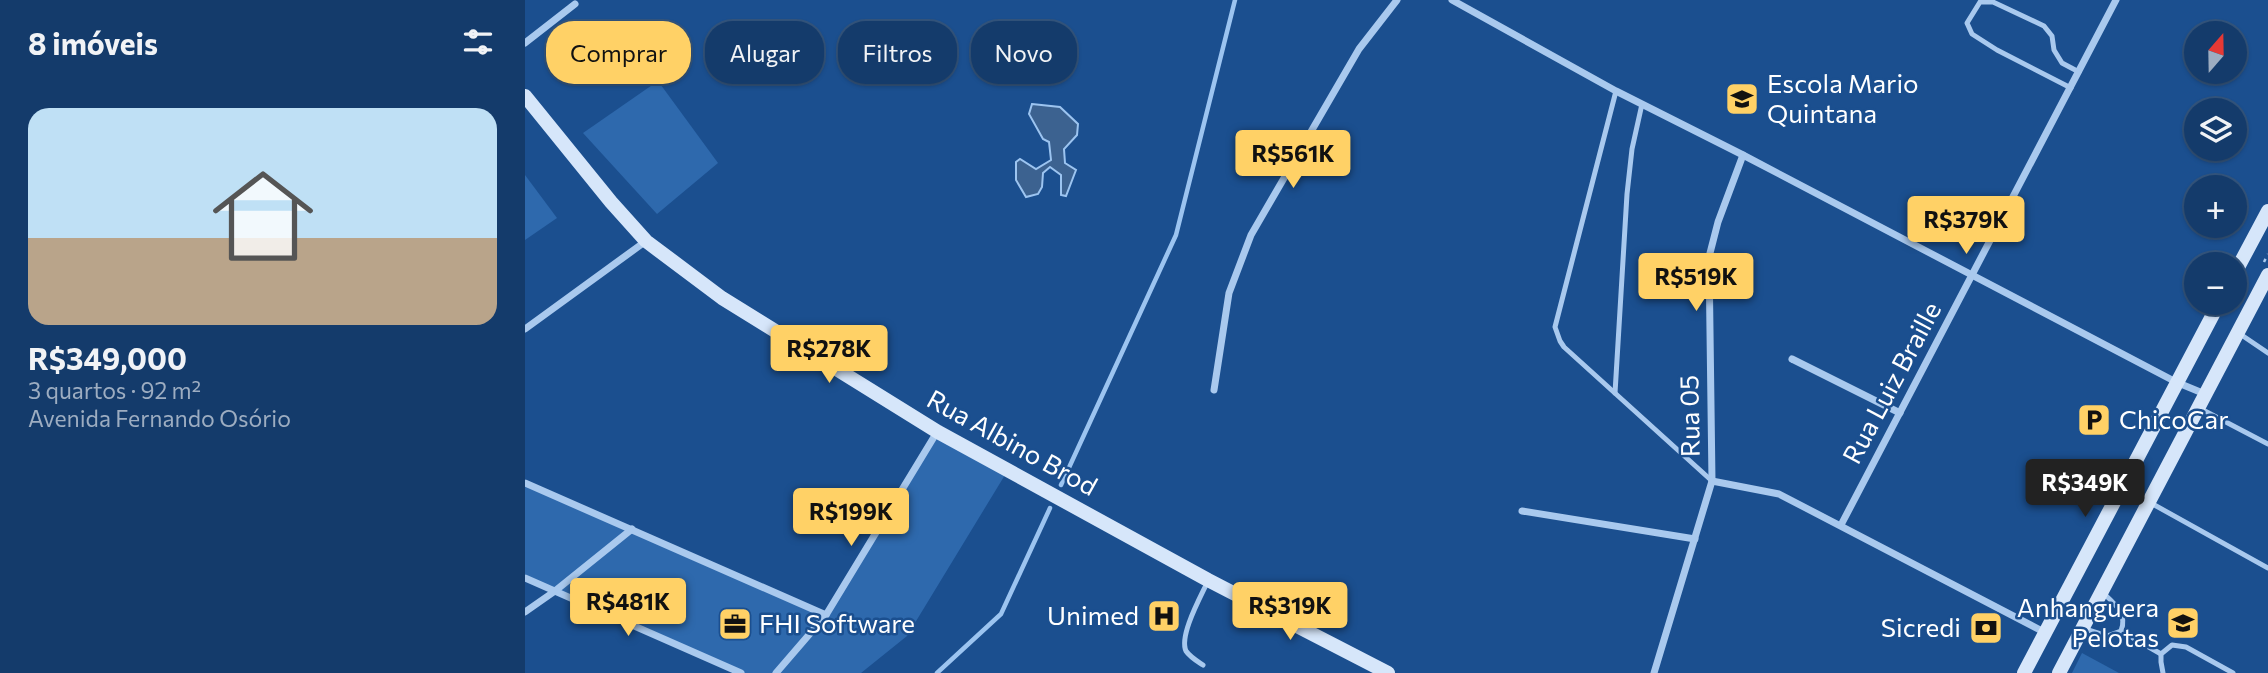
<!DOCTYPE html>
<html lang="pt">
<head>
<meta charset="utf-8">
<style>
	body { margin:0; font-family:Commissioner,sans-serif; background:#1d4271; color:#f1f3f6; height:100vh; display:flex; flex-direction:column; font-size:26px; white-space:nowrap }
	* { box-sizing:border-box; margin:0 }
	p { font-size:23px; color:#9dadc1 }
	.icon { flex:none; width:38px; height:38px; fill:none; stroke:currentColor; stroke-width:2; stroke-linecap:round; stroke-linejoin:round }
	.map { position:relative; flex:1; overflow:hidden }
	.details { display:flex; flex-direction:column; background:#143b6b; width:525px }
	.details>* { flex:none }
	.top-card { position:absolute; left:21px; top:21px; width:665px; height:63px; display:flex; gap:14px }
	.needle { width:46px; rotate:20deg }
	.buttons { position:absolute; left:1659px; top:21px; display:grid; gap:14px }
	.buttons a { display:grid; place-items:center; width:63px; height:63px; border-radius:50%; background:#143b6b; box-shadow:0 2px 5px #0004,0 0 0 2px #33557e; font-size:35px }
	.price { position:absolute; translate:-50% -60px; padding:0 16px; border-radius:7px; background:#ffd166; color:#111; font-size:23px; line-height:46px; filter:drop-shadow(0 2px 4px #0008) }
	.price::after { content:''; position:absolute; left:50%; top:42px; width:21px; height:16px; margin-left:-10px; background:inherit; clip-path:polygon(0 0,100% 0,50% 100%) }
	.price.on { background:#222; color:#fff }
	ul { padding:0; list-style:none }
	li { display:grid; align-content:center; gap:14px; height:371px; padding:0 28px }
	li+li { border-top:2px solid #33557e }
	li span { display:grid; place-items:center; height:217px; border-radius:21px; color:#555 }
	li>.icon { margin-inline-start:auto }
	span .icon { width:126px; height:126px; fill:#fffc; stroke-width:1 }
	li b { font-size:30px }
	h2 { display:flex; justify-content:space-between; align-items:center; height:84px; padding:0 28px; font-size:30px }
	.chip { padding:0 24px; border-radius:28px; background:#143b6b; box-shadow:0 2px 5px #0004,0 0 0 2px #33557e; font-size:24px; line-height:63px }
	.chip.on { background:#ffd166; color:#111 }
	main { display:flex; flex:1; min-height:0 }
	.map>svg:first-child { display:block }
</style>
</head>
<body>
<main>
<section class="details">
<h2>8 imóveis<svg class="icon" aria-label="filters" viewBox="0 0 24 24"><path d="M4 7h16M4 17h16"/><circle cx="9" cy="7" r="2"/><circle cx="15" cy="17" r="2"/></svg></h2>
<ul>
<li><span style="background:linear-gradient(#bfe0f5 60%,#b9a48a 0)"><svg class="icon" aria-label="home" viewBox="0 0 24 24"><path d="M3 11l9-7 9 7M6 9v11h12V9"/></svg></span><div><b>R$349,000</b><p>3 quartos · 92 m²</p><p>Avenida Fernando Osório</p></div></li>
</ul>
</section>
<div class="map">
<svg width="1743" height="673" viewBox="0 0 1743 673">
	<rect width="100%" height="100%" fill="#1b4f8f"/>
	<g fill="#2e69ad">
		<path d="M133 81 193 163 132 214 58 133Z"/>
		<path d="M0 175 32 218 0 240Z"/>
		<path d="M413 432 483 470 382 636 336 673H216L0 578V483L301 614Z"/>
		<path d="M1557 653 1594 673H1547Z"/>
	</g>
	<path fill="#3c6290" stroke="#9cc4f0" stroke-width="2" d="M507 104 535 107 553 124 552 135 539 149 540 163 551 170 541 196 536 195V175L525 167 518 173 517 187 513 194 501 197 491 180V162L495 159 511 169 526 160 524 142 518 139 504 114Z"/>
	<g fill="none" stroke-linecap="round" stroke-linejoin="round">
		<g stroke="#9cc4f0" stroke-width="4.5">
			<path d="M536 485 651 235 710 0"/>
			<path d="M412 673 476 614 525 508"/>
		</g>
		<path stroke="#a9c9ee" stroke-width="2.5" stroke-dasharray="3.5 5" stroke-linecap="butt" d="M1739 262 1743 254"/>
		<g stroke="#a9c9ee" stroke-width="5">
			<path d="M1546 88 1472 50 1447 34 1442 23 1455 2H1468L1519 26 1527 36 1529 50 1537 63 1554 72"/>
			<path d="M1091 91 1030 327 1035 341 1039 347 1187 481"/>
			<path d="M1715 334 1743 353"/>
			<path d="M1090 393 1102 194 1107 149 1117 104"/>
			<path d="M1676 409 1743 444"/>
			<path d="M1624 502 1743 568"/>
			<path d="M1560 629 1582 636 1596 631C1603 614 1589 603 1577 592"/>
			<path d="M1596 631 1636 654"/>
			<path d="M678 665C672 661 665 657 661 651 654 636 675 598 682 583"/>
			<path d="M1638 673 1636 662V654L1647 645 1661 647 1708 673"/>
		</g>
		<g stroke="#a9c9ee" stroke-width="7">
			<path d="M927 0 1091 91 1218 155 1651 382 1680 394"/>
			<path d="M0 43 50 4"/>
			<path d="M0 329 121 241"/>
			<path d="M1267 359 1375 413"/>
			<path d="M689 390 704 293 726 235 834 49 872 0"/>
			<path d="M1187 481 1254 494 1521 633"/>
			<path d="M0 483 301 615"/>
			<path d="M997 511 1170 539"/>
			<path d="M1316 525 1591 0"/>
			<path d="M0 578 216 673"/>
			<path d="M0 612 30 591 107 529"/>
			<path d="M251 673 301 615 412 432"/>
			<path d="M1129 673 1187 481 1184 257 1193 222 1218 155"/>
		</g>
		<g stroke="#d6e6fa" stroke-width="14">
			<path d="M0 96 86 202 121 241 197 298 413 432 683 580 863 673"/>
			<path d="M1710 273 1743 211"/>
			<path d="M1499 673 1694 303"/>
			<path d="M1534 673 1743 275"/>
		</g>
	</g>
	<defs>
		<symbol id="school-square" viewBox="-11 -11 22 22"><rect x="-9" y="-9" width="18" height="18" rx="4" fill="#ffd166" stroke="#1b4f8f"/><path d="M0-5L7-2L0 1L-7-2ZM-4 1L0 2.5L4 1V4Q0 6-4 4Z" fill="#111"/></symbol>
		<symbol id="parking-square" viewBox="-11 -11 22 22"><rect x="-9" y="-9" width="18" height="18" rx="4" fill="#ffd166" stroke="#1b4f8f"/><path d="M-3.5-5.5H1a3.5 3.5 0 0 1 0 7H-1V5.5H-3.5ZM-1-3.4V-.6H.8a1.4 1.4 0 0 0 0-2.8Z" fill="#111"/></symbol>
		<symbol id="hospital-square" viewBox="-11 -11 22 22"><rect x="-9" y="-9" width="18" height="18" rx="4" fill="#ffd166" stroke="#1b4f8f"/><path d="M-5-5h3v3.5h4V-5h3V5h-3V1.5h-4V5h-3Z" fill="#111"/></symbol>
		<symbol id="university-square" viewBox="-11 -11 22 22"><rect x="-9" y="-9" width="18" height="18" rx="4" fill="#ffd166" stroke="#1b4f8f"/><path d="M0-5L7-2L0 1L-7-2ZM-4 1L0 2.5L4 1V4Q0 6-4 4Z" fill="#111"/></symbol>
		<symbol id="office-square" viewBox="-11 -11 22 22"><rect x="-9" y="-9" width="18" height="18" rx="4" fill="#ffd166" stroke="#1b4f8f"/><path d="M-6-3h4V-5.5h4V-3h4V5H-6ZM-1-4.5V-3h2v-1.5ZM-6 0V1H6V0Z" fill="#111"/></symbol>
		<symbol id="bank-square" viewBox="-11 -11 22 22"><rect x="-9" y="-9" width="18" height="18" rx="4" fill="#ffd166" stroke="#1b4f8f"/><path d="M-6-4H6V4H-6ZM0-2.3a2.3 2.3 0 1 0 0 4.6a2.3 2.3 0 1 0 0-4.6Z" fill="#111"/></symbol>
	</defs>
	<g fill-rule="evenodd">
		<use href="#school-square" x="1198" y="80" width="38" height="38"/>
		<use href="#parking-square" x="1550" y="401" width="38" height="38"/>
		<use href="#hospital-square" x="620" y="597" width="38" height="38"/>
		<use href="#university-square" x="1639" y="604" width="38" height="38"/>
		<use href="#office-square" x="191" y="605" width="38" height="38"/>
		<use href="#bank-square" x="1442" y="609" width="38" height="38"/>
	</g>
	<g text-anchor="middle" stroke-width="5" stroke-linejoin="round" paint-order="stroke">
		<g font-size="26" fill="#fff" stroke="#1b4f8f" text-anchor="start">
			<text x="1242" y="93">Escola Mario<tspan x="1242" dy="30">Quintana</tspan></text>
			<text x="1594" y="429">ChicoCar</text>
			<text x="1634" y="617" text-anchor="end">Anhanguera<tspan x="1634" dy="30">Pelotas</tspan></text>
			<text x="614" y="625" text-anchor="end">Unimed</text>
			<text x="234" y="633">FHI Software</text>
			<text x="1436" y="637" text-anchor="end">Sicredi</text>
		</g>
		<g font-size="26" fill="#fff" stroke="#1b4f8f">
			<text transform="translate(1367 383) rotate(-62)" y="9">Rua Luiz Braille</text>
			<text transform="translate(1165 416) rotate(-91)" y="9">Rua 05</text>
			<text transform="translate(487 443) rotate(29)" y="9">Rua Albino Brod</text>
		</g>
	</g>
</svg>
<div class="buttons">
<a><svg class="needle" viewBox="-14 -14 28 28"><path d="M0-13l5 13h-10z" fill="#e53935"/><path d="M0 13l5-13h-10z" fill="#9dadc1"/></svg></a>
<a><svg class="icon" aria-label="layers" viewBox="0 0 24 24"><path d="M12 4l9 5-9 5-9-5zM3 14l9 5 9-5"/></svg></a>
<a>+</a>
<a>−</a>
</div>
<b class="price" style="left:768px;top:190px">R$561K</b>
<b class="price" style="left:1441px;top:256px">R$379K</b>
<b class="price" style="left:1171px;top:313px">R$519K</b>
<b class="price" style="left:304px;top:385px">R$278K</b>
<b class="price on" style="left:1560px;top:519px">R$349K</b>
<b class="price" style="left:326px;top:548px">R$199K</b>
<b class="price" style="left:103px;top:638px">R$481K</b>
<b class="price" style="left:765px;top:642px">R$319K</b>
<div class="top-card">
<a class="chip on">Comprar</a>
<a class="chip">Alugar</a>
<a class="chip">Filtros</a>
<a class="chip">Novo</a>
</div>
</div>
</main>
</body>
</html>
